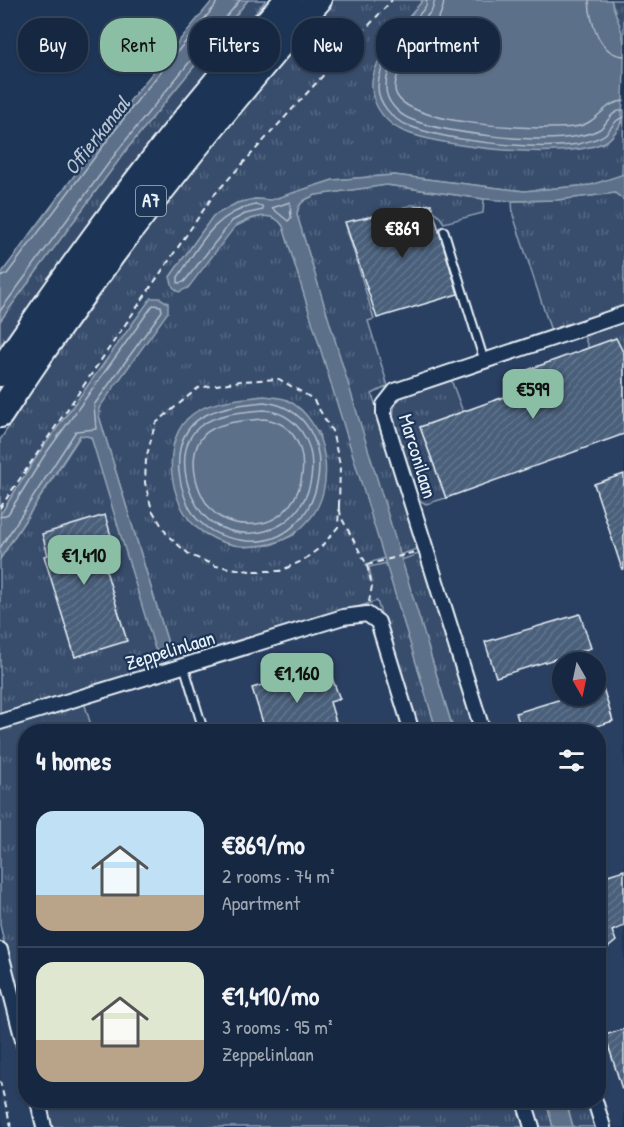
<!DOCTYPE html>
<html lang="en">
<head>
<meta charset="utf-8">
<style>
	body { margin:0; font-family:"Patrick Hand",sans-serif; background:#1f3048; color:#f1f3f6; height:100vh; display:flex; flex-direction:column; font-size:22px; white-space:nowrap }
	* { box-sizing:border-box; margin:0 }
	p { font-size:20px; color:#9ea6b1 }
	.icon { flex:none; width:33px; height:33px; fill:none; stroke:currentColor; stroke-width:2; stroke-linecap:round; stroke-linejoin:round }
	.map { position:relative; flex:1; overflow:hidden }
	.drawer { position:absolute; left:18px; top:724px; width:588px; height:384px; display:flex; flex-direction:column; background:#162841; border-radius:24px; box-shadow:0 2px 4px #0004,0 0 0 2px #35445a }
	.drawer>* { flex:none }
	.hud { position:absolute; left:18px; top:18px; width:588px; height:54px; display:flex; gap:12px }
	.needle { width:39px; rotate:171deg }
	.controls { position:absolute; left:552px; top:652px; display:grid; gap:12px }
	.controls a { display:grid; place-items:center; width:54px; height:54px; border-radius:50%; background:#162841; box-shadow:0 2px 4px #0004,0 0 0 2px #35445a; font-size:30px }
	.price { position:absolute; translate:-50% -51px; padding:0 14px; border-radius:12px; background:#8abfa5; color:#111; font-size:20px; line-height:39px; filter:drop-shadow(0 2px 3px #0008) }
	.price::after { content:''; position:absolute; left:50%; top:36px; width:18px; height:14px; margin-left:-9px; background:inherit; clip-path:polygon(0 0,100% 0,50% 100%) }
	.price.selected { background:#222; color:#fff }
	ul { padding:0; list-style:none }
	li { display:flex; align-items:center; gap:18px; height:150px; padding:0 18px }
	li+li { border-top:2px solid #35445a }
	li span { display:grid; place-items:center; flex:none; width:168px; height:120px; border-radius:18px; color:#555 }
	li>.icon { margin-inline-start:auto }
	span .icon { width:72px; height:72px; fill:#fffc; stroke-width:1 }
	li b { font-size:26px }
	h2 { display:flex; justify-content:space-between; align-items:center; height:72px; padding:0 18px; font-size:26px }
	.tag { padding:0 21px; border-radius:24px; background:#162841; box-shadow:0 2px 4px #0004,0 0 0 2px #35445a; font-size:21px; line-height:54px }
	.tag.selected { background:#8abfa5; color:#111 }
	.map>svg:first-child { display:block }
</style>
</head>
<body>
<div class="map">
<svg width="624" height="1127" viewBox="0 0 624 1127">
	<defs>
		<pattern id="grass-tufts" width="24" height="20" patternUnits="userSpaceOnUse" patternTransform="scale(1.5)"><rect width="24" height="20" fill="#374d6c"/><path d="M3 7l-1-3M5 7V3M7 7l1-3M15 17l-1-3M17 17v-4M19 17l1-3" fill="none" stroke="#546782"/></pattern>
		<pattern id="building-hatch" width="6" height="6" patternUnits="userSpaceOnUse" patternTransform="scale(1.5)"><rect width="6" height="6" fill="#495e7a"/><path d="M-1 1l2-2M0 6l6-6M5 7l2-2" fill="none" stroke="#63768e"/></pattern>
	</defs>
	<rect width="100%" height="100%" fill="#1d3557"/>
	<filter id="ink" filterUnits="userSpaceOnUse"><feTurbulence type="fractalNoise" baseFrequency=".0167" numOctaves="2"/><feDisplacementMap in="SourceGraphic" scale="12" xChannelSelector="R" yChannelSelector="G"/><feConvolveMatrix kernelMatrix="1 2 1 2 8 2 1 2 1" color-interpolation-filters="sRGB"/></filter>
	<g filter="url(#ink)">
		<path fill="#2a4162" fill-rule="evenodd" d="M624 193V1127H4L0 1112V537L266 207ZM562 663H596V696H562ZM26 732H598V1101H26Z"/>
		<g fill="url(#grass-tufts)" stroke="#909fb2" stroke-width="1.5" fill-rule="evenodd">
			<path d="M248 0H266L128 170 0 346V321L127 149Z"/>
			<path d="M333 0H423L380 57 402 130 432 139 495 148 622 123 624 111 622 176 591 185 524 191 394 175 333 180 271 200 255 199 237 203 213 216 170 277C190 261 262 191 283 226L385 558 366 564 372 583 369 567 387 563 437 732H418L377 601 0 716V559L81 435 91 437 167 648V640L99 416V408L39 453 0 515V440L44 372 144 234 255 92ZM235 400 319 432 325 475 294 535 271 545 245 547 187 419 205 407Z"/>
			<path d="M611 0H624V42Z"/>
			<path d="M386 185 484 199 483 213 444 223C436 210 427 204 411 205L346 226 374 319 368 321 388 386 372 394 420 548 399 555 297 215C298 203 305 199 316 195Z"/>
			<path d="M615 193 624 200V307L551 331 513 215 512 201 557 200Z"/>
			<path d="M624 321V354L589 349 583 334Z"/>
			<path d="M450 377 463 412 420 427 446 498 426 504 417 499 393 420 394 408 399 398Z"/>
			<path d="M421 553 476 732H454L401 560Z"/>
			<path d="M84 702 93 732H26L25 1030 0 925V728Z"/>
			<path d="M43 1101H519L527 1127H49Z"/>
			<path d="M531 1101H546L553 1127H539Z"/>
			<path d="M566 1101H588L596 1127H573Z"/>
		</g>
		<g fill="#5d7089" stroke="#95a4b5" stroke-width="1.5">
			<path d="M213 0H248L127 149 0 321V275L135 94Z"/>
			<path d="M423 0H611C615 14 623 29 624 44 624 59 624 113 620 125 617 130 611 139 605 142 566 161 443 148 403 131 387 124 373 107 372 89 369 61 406 21 423 0Z"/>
			<path d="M624 174V200L615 193 557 200 512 201 484 199 387 185 316 195C305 199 297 203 297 215L454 732H437L283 226C273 210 251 217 236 225L188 288 179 292 173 287 170 277 213 216 237 203 255 199 271 200 333 180 394 175 524 191 591 185Z"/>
			<path d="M151 298H160L168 303V312L99 408V416L167 640V648L161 653 155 649 91 437 80 435 0 559V515L39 453Z"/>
			<path d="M264 396C271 397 281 397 287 400 328 420 339 489 307 522 293 538 275 545 255 546 236 548 220 543 204 533 171 513 159 448 187 419 205 400 240 399 264 396Z"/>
			<path d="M546 1101H566L573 1127H553Z"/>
		</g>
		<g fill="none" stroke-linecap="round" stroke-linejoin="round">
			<g stroke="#b0bdcc" stroke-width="1.5">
				<path d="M427 0 426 6C409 29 379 56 378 87 378 103 393 120 407 125 445 141 537 151 578 144 586 142 599 139 604 135 612 129 614 119 624 117"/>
				<path d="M435 0 432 10C416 31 385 59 386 88 386 101 398 114 410 119 446 134 540 144 578 136 584 135 595 132 600 129 609 122 610 111 624 110"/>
				<path d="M444 0C443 31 397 53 395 87 393 127 544 130 573 127 599 125 602 102 624 101"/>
				<path d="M589 0C590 21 599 55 624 56"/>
				<path d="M290 202 291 218 288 221 272 208Z"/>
				<path d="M255 205 262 206 263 210 245 214 232 221 184 282 178 283V277C200 245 213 214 255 205Z"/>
				<path d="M0 277 7 274 140 97 215 6 217 0"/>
				<path d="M0 311 122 145 240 0"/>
				<path d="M264 402C352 412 327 556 240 540 222 537 209 532 196 518 185 504 181 489 179 472 174 413 218 407 264 402Z"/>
				<path d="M264 410C332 417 327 527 253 533 240 534 226 531 214 524 188 508 171 450 199 427 216 413 243 412 264 410Z"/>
				<path d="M264 419C321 425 312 519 256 524 244 525 231 524 220 517 198 503 184 458 203 436 216 421 246 421 264 419Z"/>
				<path d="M0 517 8 514 44 456 153 305 161 306 162 311 94 405 96 429 76 431 0 548"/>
			</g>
		</g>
		<g fill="url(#building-hatch)" stroke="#e8f1f8" stroke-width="1.5">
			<path d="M431 204 458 294 377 318 345 222Z"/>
			<path d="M616 338 624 354V434L446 498 420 427 515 393 508 377Z"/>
			<path d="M624 474V569H622L594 484Z"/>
			<path d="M105 515 111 536 97 540 127 641 75 657 44 556 48 555 42 534Z"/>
			<path d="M580 614 591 648 496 677 485 642Z"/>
			<path d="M327 665 340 699 330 702 339 732H240V730L263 723 252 688Z"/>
			<path d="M598 671 613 721 577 732H522L516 713 571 696H596V672Z"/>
			<path d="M624 870V926L612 931 616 941 598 956V878Z"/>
			<path d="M624 1029V1089H622L605 1035Z"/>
		</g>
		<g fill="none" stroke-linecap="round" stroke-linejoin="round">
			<defs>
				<g id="lane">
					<path d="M444 231 484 360"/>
					<path d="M184 666 204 732"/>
				</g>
				<g id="street">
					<path d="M0 722 343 617 367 614 378 622 412 732"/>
					<path d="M483 732 384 415V405L395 391 624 314"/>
					<path d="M0 950 26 1052"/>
					<path d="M38 1101 44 1127"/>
					<path d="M524 1101 532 1127"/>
					<path d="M595 1101 603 1127"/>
				</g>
				<g id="highway">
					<path d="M0 373C87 243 182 117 288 0"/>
					<path d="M0 414C95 267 204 131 318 0"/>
				</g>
			</defs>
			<use href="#lane" stroke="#e8f1f8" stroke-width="11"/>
			<use href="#street" stroke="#e8f1f8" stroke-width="18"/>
			<use href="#highway" stroke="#e8f1f8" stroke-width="30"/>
			<g stroke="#e8f1f8" stroke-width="2" stroke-dasharray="6 4.5" stroke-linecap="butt">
				<path d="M339 505 338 527 321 547 302 561 280 571H250L216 566 190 555 168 536 152 510 145 483 146 459 155 424 198 388 241 381 279 379 313 399 332 431 340 465 339 505 341 517 367 565 372 586 369 602"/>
				<path d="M0 508 213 196 392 0"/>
				<path d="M367 565 415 552"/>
				<path d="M0 1081 11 1127"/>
			</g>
			<use href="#lane" stroke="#1d3557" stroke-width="7"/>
			<use href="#street" stroke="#1d3557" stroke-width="14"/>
			<use href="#highway" stroke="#1d3557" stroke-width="26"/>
		</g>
	</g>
	<g text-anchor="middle" stroke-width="4.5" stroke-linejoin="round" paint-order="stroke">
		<rect fill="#1d3557" stroke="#abb9c8" stroke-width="1.5" x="136" y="186" width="30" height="30" rx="4.5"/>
		<g font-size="18" font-weight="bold" fill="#e8f1f8">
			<text x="151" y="207">A7</text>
		</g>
		<g font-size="20" fill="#e8f1f8" stroke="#1d3557">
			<text transform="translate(418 456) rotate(73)" y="7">Marconilaan</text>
			<text transform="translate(170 650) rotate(-17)" y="7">Zeppelinlaan</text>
		</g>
		<g font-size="21" font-style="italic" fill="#b7c4d1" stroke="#1d3557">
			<text transform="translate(97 136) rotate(-52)" y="7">Offierkanaal</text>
		</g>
	</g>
</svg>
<div class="controls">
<a><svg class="needle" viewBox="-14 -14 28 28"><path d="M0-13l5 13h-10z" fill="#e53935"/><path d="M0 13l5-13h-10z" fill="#9ea6b1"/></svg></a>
</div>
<b class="price selected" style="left:402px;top:259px">€869</b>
<b class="price" style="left:533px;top:420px">€599</b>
<b class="price" style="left:84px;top:586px">€1,410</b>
<b class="price" style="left:297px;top:704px">€1,160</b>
<div class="hud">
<a class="tag">Buy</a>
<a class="tag selected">Rent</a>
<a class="tag">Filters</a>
<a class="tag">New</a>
<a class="tag">Apartment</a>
</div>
<section class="drawer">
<h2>4 homes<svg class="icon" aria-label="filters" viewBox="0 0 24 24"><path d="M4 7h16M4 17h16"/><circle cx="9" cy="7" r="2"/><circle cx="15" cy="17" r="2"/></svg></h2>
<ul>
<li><span style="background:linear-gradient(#bfe0f5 70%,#b9a48a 0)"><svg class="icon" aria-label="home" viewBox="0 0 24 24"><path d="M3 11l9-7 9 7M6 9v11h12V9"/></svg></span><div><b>€869/mo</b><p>2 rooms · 74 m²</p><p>Apartment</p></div></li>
<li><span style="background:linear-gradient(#dfe7d0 65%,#b9a48a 0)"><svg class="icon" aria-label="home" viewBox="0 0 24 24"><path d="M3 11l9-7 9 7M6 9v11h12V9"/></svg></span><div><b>€1,410/mo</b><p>3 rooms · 95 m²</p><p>Zeppelinlaan</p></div></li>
</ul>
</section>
</div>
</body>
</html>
